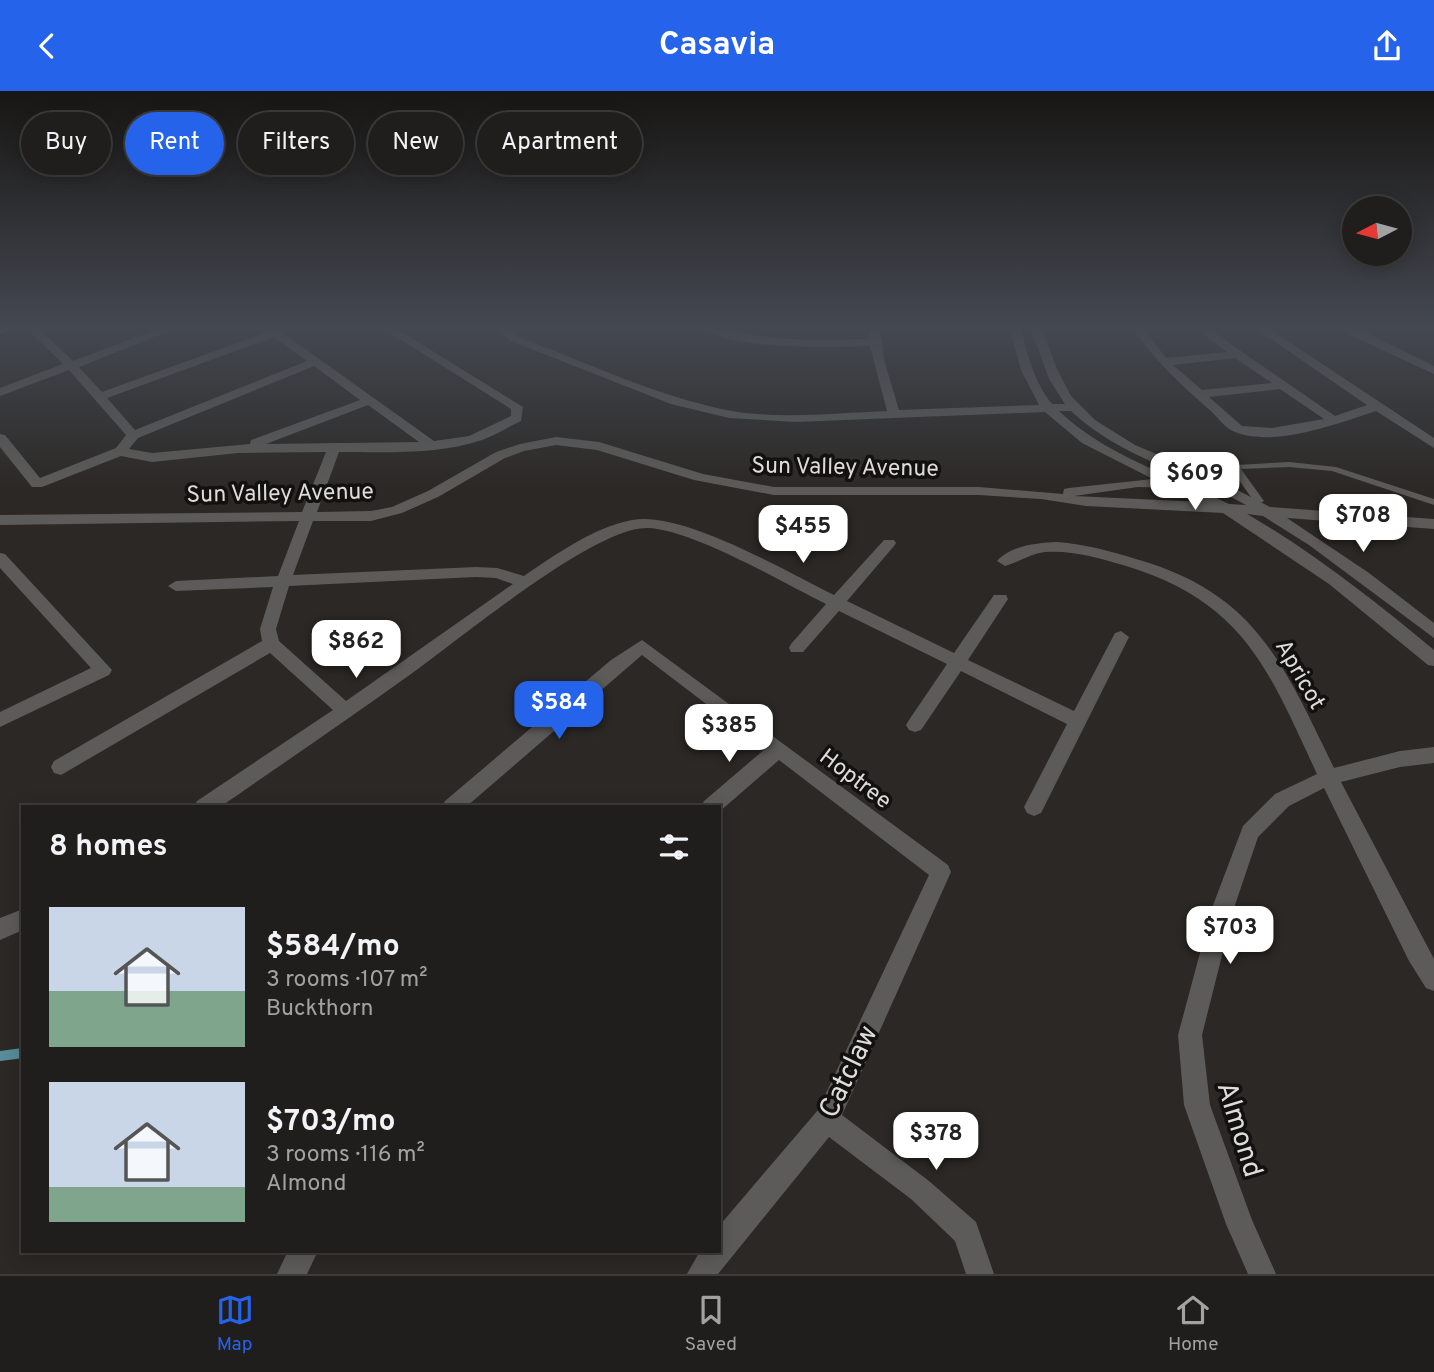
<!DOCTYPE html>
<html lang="en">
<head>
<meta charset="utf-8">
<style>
	body { margin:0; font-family:Overpass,sans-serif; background:#282725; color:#f1f3f6; height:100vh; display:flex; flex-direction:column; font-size:26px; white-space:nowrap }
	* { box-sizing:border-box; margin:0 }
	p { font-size:23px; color:#a2a2a3 }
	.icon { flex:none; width:38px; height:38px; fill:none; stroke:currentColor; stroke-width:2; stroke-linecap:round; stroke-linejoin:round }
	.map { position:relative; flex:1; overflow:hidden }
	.details { position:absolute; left:21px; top:714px; width:700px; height:448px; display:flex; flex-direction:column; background:#201e1c; border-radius:0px; box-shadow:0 4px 18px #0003,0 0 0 2px #3d3c3b }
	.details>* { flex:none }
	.top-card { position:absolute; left:21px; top:21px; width:700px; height:63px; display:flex; gap:14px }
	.needle { width:46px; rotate:264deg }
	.buttons { position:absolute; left:1342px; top:105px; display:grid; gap:14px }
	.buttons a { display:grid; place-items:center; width:70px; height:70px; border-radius:50%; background:#201e1c; box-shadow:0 4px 18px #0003,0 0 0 2px #3d3c3b; font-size:35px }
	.price { position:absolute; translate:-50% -60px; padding:0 16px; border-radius:14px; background:#fff; color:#222; font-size:23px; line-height:46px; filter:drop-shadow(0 2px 4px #0008) }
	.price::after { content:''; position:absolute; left:50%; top:42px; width:21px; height:16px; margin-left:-10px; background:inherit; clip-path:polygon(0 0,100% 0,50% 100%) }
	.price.on { background:#2563eb; color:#fff }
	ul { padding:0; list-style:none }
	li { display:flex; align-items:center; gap:21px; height:175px; padding:0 28px }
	li span { display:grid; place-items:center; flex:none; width:196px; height:140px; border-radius:0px; color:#555 }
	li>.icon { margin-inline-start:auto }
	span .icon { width:84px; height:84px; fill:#fffc; stroke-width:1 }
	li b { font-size:30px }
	h2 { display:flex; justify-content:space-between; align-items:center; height:84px; padding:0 28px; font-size:30px }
	.pill { padding:0 24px; border-radius:32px; background:#201e1c; box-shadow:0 4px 18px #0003,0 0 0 2px #3d3c3b; font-size:24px; line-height:63px }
	.pill.on { background:#2563eb; color:#fff }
	header { display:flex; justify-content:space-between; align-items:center; height:91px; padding:0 28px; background:#2563eb; color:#fff; font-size:32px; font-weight:700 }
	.tab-bar { display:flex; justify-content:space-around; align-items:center; height:98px; border-top:2px solid #3d3c3b; background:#201e1c; font-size:19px; color:#a2a2a3 }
	.tab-bar a { display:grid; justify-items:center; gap:4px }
	.tab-bar .on { color:#2563eb }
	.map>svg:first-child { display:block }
</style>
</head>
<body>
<header><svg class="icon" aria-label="back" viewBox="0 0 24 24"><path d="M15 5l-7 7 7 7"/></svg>Casavia<svg class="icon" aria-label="share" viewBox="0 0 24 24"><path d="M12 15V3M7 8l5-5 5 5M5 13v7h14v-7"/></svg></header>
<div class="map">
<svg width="1434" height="1183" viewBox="0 0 1434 1183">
	<rect width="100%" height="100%" fill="#2b2825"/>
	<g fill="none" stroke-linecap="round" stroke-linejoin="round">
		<path stroke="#588c9a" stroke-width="5" d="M0 240 12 235"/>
		<path stroke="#588c9a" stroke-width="10" d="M0 965 23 962"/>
		<path fill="#5c5b59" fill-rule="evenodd" d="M1289 371 1336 376 1434 408V414L1332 380 1289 376 1241 378 1264 410 1259 413 1255 412 1232 379 1181 383 1176 380 1181 377Z"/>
		<g fill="#5c5b59" fill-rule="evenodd">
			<path d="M24 235H36L73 270 166 235H182L79 276 102 301 267 241 260 235H273L434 350 469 345 511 325V318L379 235H392L523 316 521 330C508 336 496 344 482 349 438 364 385 361 339 361L317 421 371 420 392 416 428 400 496 361 520 353 556 346 599 351 703 383 774 396H979L1063 403 1064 398 1069 397 1153 388 1082 352 1045 321 795 331 729 327 671 313 511 250 491 235H504L519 246C587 272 655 304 726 319 778 329 835 322 887 320L870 255C825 256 735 260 698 235 722 235 745 244 769 246 802 250 836 249 869 248L870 235H880L884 269 899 319 1039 314 1021 279 1009 235H1020C1027 262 1034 291 1052 313H1065L1049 288 1030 235H1041L1057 278 1071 305 1095 329 1135 354 1222 391 1270 416 1434 428V438L1287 427 1369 482 1434 532V547L1309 454 1263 425 1247 423C1314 462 1375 510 1434 559V575L1428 574 1329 493 1223 422 1086 415 1041 408 979 404H774L694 389 597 359 556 354 524 360 505 367 438 406 402 422 371 430H313L293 484 476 476 497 477 524 485C557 463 592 437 632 429 682 419 787 481 834 504L884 449H894L896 452 894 455 847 510 954 562 994 504H1006L1008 508 968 569 1074 620 1115 542 1121 540 1129 546 1041 722 1034 725 1027 722 1024 716 1067 633 961 580 921 639 915 641 909 639 906 634 909 629 947 573 839 520 803 561H791L789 557 791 553 826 513C783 492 692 438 647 437 594 436 459 549 411 583 348 628 284 672 220 716H194L197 710 333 619 270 562 61 684 54 682 51 676 54 670 262 550 260 538 273 496 176 500 168 495 176 490 278 485 299 430 0 434V424L302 421 326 361 238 362 152 371 121 365 42 396H32L0 356V343L5 344 40 387 116 357 126 344 69 279 0 305V297L63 273ZM274 246 307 270 135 339 107 307ZM314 275 360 309 251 349 250 353 152 362 129 358 138 347ZM368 314 419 351 266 353ZM1059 320H1071C1121 367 1187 381 1246 414L1229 413C1172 384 1106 365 1059 320ZM1138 396 1173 397 1203 411 1074 405ZM476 486 496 487 513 493 346 610 279 550 276 538 289 495Z"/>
			<path d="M1131 235H1142L1166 267 1227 261 1192 235H1205L1335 325 1367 314 1252 235H1265L1434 347V357L1376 320C1340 332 1273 357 1235 341 1226 338 1218 327 1211 320 1179 292 1156 271 1131 235ZM1235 267 1272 292 1202 299 1173 274ZM1280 298 1324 328 1272 337 1242 335 1209 306Z"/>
			<path d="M1341 235H1353L1434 275V283L1348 243Z"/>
			<path d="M1057 451C1085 453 1110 460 1136 468 1256 502 1283 573 1334 677L1400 660 1434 656V672L1400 676 1341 691 1434 868V900L1426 897 1409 870 1324 697 1289 715 1258 746 1234 817 1202 944 1210 1014 1252 1129 1276 1183H1248L1226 1133 1184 1014 1178 944 1212 817 1243 735 1275 703 1317 683C1268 578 1244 510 1123 474 1098 467 1072 459 1045 461 1030 463 1019 471 1005 475L997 470C1011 454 1038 452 1057 451Z"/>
			<path d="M0 462 5 463 112 579 109 584 0 636V621L91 577 0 477Z"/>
			<path d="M642 549 948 774 951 781 842 1024 929 1090 976 1131 994 1183H966L955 1150 911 1108 829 1046 718 1183H687L700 1160H719V1135L818 1019 929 784 779 669 719 721V716H701L704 710 765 658 642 564 466 716H442L445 710 611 569Z"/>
			<path d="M23 818V839L0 849V827Z"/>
			<path d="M288 1160H318L307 1183H277Z"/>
		</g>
	</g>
	<linearGradient id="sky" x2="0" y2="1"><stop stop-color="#181614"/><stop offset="0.59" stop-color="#444851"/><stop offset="1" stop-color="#444851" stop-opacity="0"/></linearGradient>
	<rect width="1434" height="401" fill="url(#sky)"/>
	<g text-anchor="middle" stroke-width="7" stroke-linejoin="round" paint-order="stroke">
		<g font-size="23" fill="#dedcda" stroke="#121110">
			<text transform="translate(845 375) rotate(1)" y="8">Sun Valley Avenue</text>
			<text transform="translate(280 401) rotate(-1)" y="8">Sun Valley Avenue</text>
			<text transform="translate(1301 583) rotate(60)" y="8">Apricot</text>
			<text transform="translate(856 687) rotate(37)" y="8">Hoptree</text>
		</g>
		<g font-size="28" fill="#dedcda" stroke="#121110">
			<text transform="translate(847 980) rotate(-64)" y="10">Catclaw</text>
			<text transform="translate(1241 1038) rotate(73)" y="10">Almond</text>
		</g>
	</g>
</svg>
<div class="buttons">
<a><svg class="needle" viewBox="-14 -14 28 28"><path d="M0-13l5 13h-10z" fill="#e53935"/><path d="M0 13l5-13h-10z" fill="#a2a2a3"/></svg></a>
</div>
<b class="price" style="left:1195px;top:421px">$609</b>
<b class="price" style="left:1363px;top:463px">$708</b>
<b class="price" style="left:803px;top:474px">$455</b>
<b class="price" style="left:356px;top:589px">$862</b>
<b class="price on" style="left:559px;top:650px">$584</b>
<b class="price" style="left:729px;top:673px">$385</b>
<b class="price" style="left:1230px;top:875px">$703</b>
<b class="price" style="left:936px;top:1081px">$378</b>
<div class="top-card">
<a class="pill">Buy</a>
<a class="pill on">Rent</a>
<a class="pill">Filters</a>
<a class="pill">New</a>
<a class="pill">Apartment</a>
</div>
<section class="details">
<h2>8 homes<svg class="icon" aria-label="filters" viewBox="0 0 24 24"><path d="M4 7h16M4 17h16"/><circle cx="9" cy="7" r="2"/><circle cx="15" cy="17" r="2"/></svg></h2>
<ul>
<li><span style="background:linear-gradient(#c9d6e8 60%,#7fa58c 0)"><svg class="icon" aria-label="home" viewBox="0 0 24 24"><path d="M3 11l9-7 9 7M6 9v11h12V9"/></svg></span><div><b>$584/mo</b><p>3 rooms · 107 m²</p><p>Buckthorn</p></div></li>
<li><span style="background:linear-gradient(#c9d6e8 75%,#7fa58c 0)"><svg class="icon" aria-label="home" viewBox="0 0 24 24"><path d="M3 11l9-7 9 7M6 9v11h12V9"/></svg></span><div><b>$703/mo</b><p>3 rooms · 116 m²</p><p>Almond</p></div></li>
</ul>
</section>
</div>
<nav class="tab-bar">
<a class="on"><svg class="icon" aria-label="map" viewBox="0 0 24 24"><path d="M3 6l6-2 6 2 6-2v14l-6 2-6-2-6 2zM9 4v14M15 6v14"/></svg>Map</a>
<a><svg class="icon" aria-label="saved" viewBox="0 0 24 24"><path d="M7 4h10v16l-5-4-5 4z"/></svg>Saved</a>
<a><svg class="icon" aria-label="home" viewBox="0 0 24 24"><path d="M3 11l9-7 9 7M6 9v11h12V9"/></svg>Home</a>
</nav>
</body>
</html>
